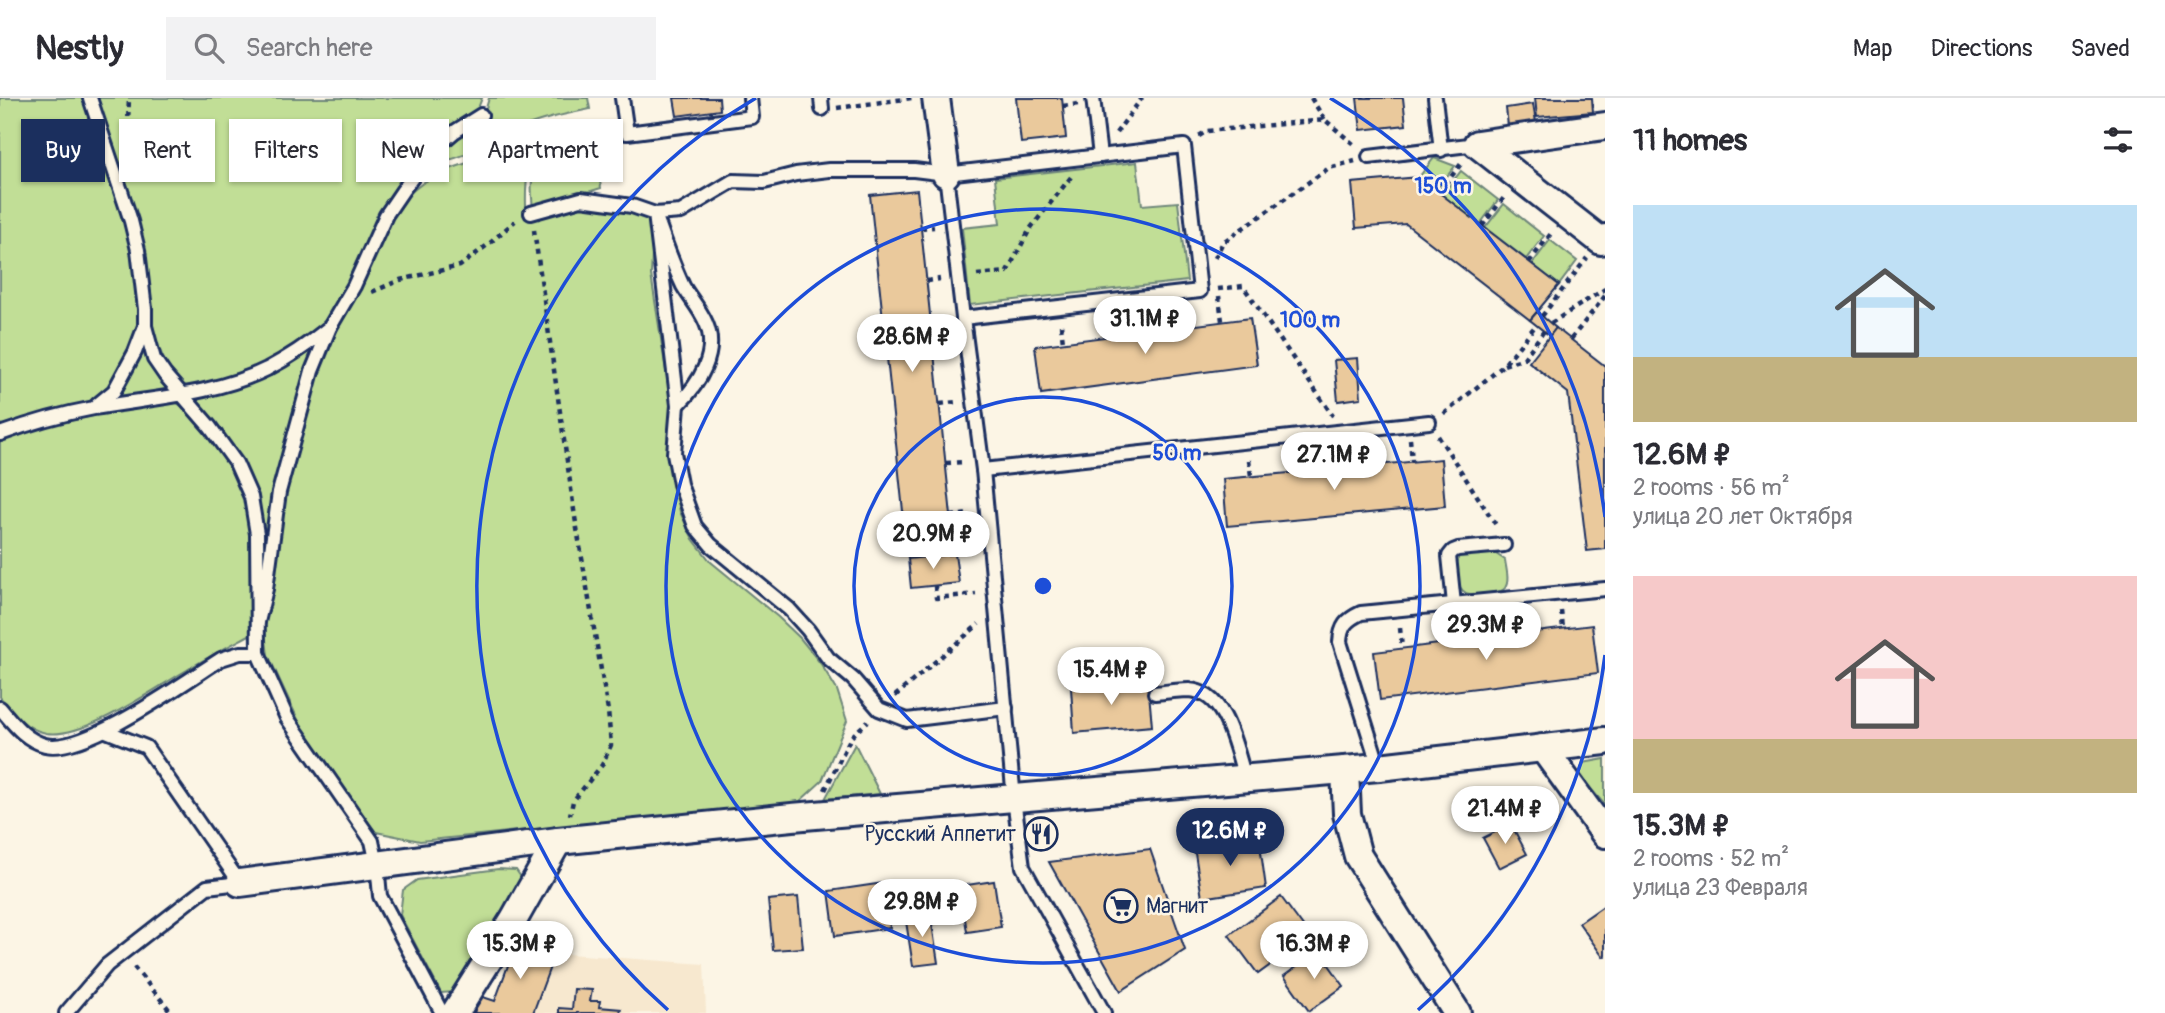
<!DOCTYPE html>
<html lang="en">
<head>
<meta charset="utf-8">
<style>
	body { margin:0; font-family:Pangolin,sans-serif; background:#f2f2f3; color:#2b2b33; height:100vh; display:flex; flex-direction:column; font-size:26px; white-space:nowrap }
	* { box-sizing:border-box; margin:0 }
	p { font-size:23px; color:#7c7c81 }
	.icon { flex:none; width:38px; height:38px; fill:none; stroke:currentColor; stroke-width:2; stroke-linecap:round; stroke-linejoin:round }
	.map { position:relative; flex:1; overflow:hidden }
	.details { display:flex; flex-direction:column; background:#fff; width:560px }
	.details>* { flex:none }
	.hud { position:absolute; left:21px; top:21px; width:665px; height:63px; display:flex; gap:14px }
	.price { position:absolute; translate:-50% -60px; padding:0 16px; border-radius:24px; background:#fff; color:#222; font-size:23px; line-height:46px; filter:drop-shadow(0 2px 4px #0008) }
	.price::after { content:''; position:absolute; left:50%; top:42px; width:21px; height:16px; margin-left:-10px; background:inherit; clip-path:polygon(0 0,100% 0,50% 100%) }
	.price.on { background:#1b2f5e; color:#fff }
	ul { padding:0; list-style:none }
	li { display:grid; align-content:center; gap:14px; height:371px; padding:0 28px }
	li span { display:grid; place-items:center; height:217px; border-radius:0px; color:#555 }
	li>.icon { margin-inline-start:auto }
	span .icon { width:126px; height:126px; fill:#fffc; stroke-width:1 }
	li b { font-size:30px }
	h2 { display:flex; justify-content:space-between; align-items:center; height:84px; padding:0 28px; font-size:30px }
	.tag { padding:0 24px; border-radius:0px; background:#fff; box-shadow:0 2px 5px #0004; font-size:24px; line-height:63px }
	.tag.on { background:#1b2f5e; color:#fff }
	header { display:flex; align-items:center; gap:42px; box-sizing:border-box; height:98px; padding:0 35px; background:#fff; border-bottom:2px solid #e1e1e2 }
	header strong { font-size:33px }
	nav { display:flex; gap:38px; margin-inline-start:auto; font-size:24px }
	.search { width:490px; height:63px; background:#f2f2f3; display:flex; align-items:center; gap:18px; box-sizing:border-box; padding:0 24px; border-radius:0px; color:#7c7c81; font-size:26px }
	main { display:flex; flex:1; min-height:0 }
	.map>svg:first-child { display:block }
</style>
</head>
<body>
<header>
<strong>Nestly</strong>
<div class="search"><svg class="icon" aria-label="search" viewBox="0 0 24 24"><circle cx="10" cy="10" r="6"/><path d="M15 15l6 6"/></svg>Search here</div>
<nav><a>Map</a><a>Directions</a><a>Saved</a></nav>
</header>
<main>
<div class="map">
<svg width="1605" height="915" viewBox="0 0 1605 915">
	<rect width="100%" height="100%" fill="#fcf5e5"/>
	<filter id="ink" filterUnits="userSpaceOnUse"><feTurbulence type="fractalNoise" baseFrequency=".0143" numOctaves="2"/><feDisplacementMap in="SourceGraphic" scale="14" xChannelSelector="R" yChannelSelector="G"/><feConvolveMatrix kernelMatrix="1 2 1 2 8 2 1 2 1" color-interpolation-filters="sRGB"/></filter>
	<g filter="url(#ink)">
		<path fill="#f7e8cf" d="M518 840 555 855 704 866 706 915H474L480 898 495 902Z"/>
		<g fill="#c1de96" stroke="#6e867a" stroke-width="2">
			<path d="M0 0H482L478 10 443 36 418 60 384 109 342 199 326 226 284 256 254 271 191 290C162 282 164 245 145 228L135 236 125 261 109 292 91 305 0 331Z"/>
			<path d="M489 0H588L590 11C566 16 542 21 520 30 498 40 456 66 432 64L455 39 482 24Z"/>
			<path d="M586 24C565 38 537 52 528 77 525 87 526 100 526 111L535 118 601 100H622L643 105 653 136 651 177 671 305 670 356 680 414 693 441 711 464 778 519 800 540 821 566 837 592 847 623 822 683 799 704 420 743 376 734 307 641 268 557 264 528 276 454 280 415 321 266 388 124 405 99 424 84 450 71 501 53 541 35Z"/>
			<path d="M592 25 601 90 533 111C532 100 530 87 533 77 542 53 572 39 592 25Z"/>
			<path d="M1434 60 1455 68 1436 92 1419 79Z"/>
			<path d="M1137 64 1142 107 1178 104 1187 183 970 207 962 130 1000 126 995 80Z"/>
			<path d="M1461 73 1498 102 1480 126 1442 97Z"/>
			<path d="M1504 106 1544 138 1526 161 1485 130Z"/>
			<path d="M1550 142 1577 163 1559 187 1532 166Z"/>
			<path d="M321 243 262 493C260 455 264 411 248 376 234 347 211 322 191 298Z"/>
			<path d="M144 246 154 272 172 293 112 301Z"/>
			<path d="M174 303 193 316 233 368 250 412 253 535C231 547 208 559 187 572 152 592 85 641 46 635 25 631 12 614 0 599V343C55 322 116 314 174 303Z"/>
			<path d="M1493 454 1505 462C1506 470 1510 483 1505 490 1501 495 1495 494 1489 495 1471 497 1460 500 1457 478 1455 469 1454 464 1459 457Z"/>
			<path d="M855 646 880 696 825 701Z"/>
			<path d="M1605 661V706H1604L1579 677 1583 665Z"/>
			<path d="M498 771 516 772 523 782 454 894 441 895 400 817 403 792 417 782Z"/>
		</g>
		<g fill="#eac99c" stroke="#1b2f5e" stroke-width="2">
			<path d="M674 0H719L720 12 677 18Z"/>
			<path d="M1016 0H1062L1066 40 1021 45Z"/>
			<path d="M1357 0H1403L1406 27 1361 32Z"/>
			<path d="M1535 0H1592L1593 14 1537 19Z"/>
			<path d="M1533 6 1536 24 1508 28 1506 10Z"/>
			<path d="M1419 79 1559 187 1530 222 1406 126 1356 130 1352 85Z"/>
			<path d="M917 92 955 456 908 461 870 97Z"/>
			<path d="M1537 214 1556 230 1550 238 1530 222Z"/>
			<path d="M1250 220 1257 267 1041 296 1035 248Z"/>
			<path d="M1556 230 1605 268V451L1587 453 1568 295 1529 264Z"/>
			<path d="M1358 260 1361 300 1338 303 1334 262Z"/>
			<path d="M1441 361 1445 408 1227 428 1223 381Z"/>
			<path d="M955 456 959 485 911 490 908 461Z"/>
			<path d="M1592 527 1598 575 1380 602 1374 554Z"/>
			<path d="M1148 584 1152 628 1074 635 1071 590Z"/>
			<path d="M1511 726 1527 756 1499 770 1483 740Z"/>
			<path d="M1259 740 1266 790 1202 800 1194 749Z"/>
			<path d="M1150 751 1185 852 1121 893 1049 764Z"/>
			<path d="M994 783 1001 829 967 834 960 788Z"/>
			<path d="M884 785 890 830 835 838 829 793Z"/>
			<path d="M798 799 803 850 773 852 768 802Z"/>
			<path d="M1281 799 1310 838 1258 876 1229 837Z"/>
			<path d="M1605 807V858L1603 859 1579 825Z"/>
			<path d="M930 813 938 865 913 868 905 817Z"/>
			<path d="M518 840 555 855 533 915H474L480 898 495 903Z"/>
			<path d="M1319 853 1344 888 1309 913 1284 878Z"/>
			<path d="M574 891 592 892 590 903H600L599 909 621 911 620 915H559V910L572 911Z"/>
		</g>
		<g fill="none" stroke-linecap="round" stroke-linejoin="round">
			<defs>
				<g id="lane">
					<path d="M90 0 131 123 138 152 145 211V228L135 254 114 293 97 307"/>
					<path d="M622 0 627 35 752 19 750 0"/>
					<path d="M821 0 822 11"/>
					<path d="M1093 0 1100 58"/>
					<path d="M1435 0 1441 52"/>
					<path d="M1369 59 1477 46"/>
					<path d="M946 76 963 220 1200 193 1184 48 946 76 914 72H829L796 76 764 84 733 83 681 114 655 116 678 307 674 355 680 386 695 428 711 447 789 511 808 532 828 560 853 581 879 611 907 622 1006 610"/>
					<path d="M531 115 581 101 632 108 655 116C664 140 672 165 683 188 690 200 700 211 706 225 719 255 699 286 678 307"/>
					<path d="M963 220 983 372 1014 701 1023 769 1104 915"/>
					<path d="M145 228 154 261 165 277 210 329 236 365 251 399 257 436 258 555"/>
					<path d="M0 336C30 325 62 316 94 310 151 300 214 297 267 271 290 259 310 245 330 229"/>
					<path d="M983 372 1429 324"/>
					<path d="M1454 506 1449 458 1453 453 1458 451 1504 447"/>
					<path d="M258 524 266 491 279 394 312 273 330 229 354 188 386 117 403 92 432 53 454 34 481 17"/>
					<path d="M1155 595C1166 594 1178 592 1189 592 1227 594 1236 652 1245 680"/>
					<path d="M0 610C13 625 25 642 45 647 84 657 186 583 221 561L240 555H258L287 620 372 743 377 766 380 798 442 915"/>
					<path d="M1379 669 1340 544C1341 528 1346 522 1361 515L1605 491"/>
					<path d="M66 915 107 867 207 789 240 785 146 649 106 633"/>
				</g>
				<g id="street">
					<path d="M936 0 946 76"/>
					<path d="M1605 28 1477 46 1601 143 1605 140"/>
					<path d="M1543 650 1605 736"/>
					<path d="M1345 672 1347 716 1358 758 1457 915"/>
					<path d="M240 785 558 743 792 719 1379 669 1605 643"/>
					<path d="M455 915 514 821 558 743"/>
				</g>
			</defs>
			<use href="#lane" stroke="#1b2f5e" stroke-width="18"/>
			<use href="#street" stroke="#1b2f5e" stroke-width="32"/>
			<g stroke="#1b2f5e" stroke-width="4.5" stroke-dasharray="5 5" stroke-linecap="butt">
				<path d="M1311 0 1325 22"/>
				<path d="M1063 8 1078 6"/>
				<path d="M837 10 912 0"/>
				<path d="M1116 35 1142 0"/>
				<path d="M1199 38 1207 33 1325 22 1357 49"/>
				<path d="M127 49 129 0"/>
				<path d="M1439 94 1461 66"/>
				<path d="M1482 128 1506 97"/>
				<path d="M921 130 934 129"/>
				<path d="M534 132 575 419 608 613 611 647 602 667 573 703 570 717"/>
				<path d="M1215 160 1223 144 1329 70 1355 63"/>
				<path d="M1529 164 1553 133"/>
				<path d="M977 177 1007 174 1030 131 1071 79"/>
				<path d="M927 183 940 181"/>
				<path d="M1218 191 1243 188 1333 318"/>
				<path d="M372 194 400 182 460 168 490 145 515 123"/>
				<path d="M1219 198 1222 223"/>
				<path d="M1167 215 1170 230"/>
				<path d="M1542 218 1587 160"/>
				<path d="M1113 221 1115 238"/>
				<path d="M1551 225 1605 191"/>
				<path d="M1061 227 1063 244"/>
				<path d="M1571 241 1605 198"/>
				<path d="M933 242 947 241"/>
				<path d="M1504 267 1524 260 1544 233"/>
				<path d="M940 306 956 304"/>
				<path d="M1444 316 1503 268 1536 227"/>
				<path d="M1438 338 1498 430"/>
				<path d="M1410 341 1412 363"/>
				<path d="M1358 350 1360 368"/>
				<path d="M1302 356 1304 373"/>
				<path d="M1249 362 1251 378"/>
				<path d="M946 365 964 364"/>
				<path d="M951 418 969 416"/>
				<path d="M935 488 936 500 976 496"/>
				<path d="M1561 513 1563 530"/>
				<path d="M1509 519 1511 537"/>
				<path d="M1452 525 1455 544"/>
				<path d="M1400 530 1402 550"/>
				<path d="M895 598 979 526"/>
				<path d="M825 692 851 639 868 623"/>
				<path d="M134 869 172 915"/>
			</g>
			<use href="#lane" stroke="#fcf5e5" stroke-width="12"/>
			<use href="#street" stroke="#fcf5e5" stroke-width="26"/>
		</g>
	</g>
	<g fill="none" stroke="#1d4ed8" stroke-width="3.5">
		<circle cx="1043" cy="488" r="189"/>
		<circle cx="1043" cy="488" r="377"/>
		<path d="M1605 557A566 566 0 0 1 1418 912M668 912A566 566 0 0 1 756 0M1330 0A566 566 0 0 1 1605 419"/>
	</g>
	<defs>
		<symbol id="restaurant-ring" viewBox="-11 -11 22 22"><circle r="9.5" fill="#fcf5e5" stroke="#1b2f5e" stroke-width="1.5"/><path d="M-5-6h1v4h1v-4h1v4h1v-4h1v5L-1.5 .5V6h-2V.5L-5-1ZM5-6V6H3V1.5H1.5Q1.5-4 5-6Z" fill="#1b2f5e"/></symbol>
		<symbol id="supermarket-ring" viewBox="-11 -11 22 22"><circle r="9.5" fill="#fcf5e5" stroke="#1b2f5e" stroke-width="1.5"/><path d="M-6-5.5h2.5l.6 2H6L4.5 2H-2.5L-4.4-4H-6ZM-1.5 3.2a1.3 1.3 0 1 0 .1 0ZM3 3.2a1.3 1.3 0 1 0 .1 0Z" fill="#1b2f5e"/></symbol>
	</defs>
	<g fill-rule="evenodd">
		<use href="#restaurant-ring" x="1022" y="717" width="38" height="38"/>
		<use href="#supermarket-ring" x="1102" y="789" width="38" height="38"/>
	</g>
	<g text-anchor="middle" stroke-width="5" stroke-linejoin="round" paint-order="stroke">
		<g font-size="21" fill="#1b2f5e" stroke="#fcf5e5" text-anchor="end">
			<text x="1016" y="743">Русский Аппетит</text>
			<text x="1146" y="815" text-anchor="start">Магнит</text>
		</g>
	</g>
	<circle cx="1043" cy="488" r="10" fill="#1d4ed8" stroke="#fcf5e5" stroke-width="3.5"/>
	<g font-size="21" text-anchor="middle" font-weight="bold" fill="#1d4ed8" stroke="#fcf5e5" stroke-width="5" stroke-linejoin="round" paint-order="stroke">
		<text x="1443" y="95">150 m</text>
		<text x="1310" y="229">100 m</text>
		<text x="1177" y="362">50 m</text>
	</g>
</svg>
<b class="price" style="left:1145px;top:258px">31.1M ₽</b>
<b class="price" style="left:912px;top:276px">28.6M ₽</b>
<b class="price" style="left:1334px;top:394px">27.1M ₽</b>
<b class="price" style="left:933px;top:473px">20.9M ₽</b>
<b class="price" style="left:1486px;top:564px">29.3M ₽</b>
<b class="price" style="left:1111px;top:609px">15.4M ₽</b>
<b class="price" style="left:1505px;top:748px">21.4M ₽</b>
<b class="price on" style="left:1230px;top:770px">12.6M ₽</b>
<b class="price" style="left:922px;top:841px">29.8M ₽</b>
<b class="price" style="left:520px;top:883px">15.3M ₽</b>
<b class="price" style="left:1314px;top:883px">16.3M ₽</b>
<div class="hud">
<a class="tag on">Buy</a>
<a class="tag">Rent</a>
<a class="tag">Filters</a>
<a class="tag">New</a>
<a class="tag">Apartment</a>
</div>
</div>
<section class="details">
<h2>11 homes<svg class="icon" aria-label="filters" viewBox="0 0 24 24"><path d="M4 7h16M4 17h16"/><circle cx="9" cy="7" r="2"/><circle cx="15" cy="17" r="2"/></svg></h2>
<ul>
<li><span style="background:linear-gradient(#bfe0f5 70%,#c2b280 0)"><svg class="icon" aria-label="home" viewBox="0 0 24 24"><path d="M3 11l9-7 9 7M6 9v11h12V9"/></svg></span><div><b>12.6M ₽</b><p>2 rooms · 56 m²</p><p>улица 20 лет Октября</p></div></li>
<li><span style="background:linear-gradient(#f6c9c9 75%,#c2b280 0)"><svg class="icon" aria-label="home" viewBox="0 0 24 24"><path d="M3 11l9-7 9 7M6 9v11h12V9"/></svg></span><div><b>15.3M ₽</b><p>2 rooms · 52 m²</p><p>улица 23 Февраля</p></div></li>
</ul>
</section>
</main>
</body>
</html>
